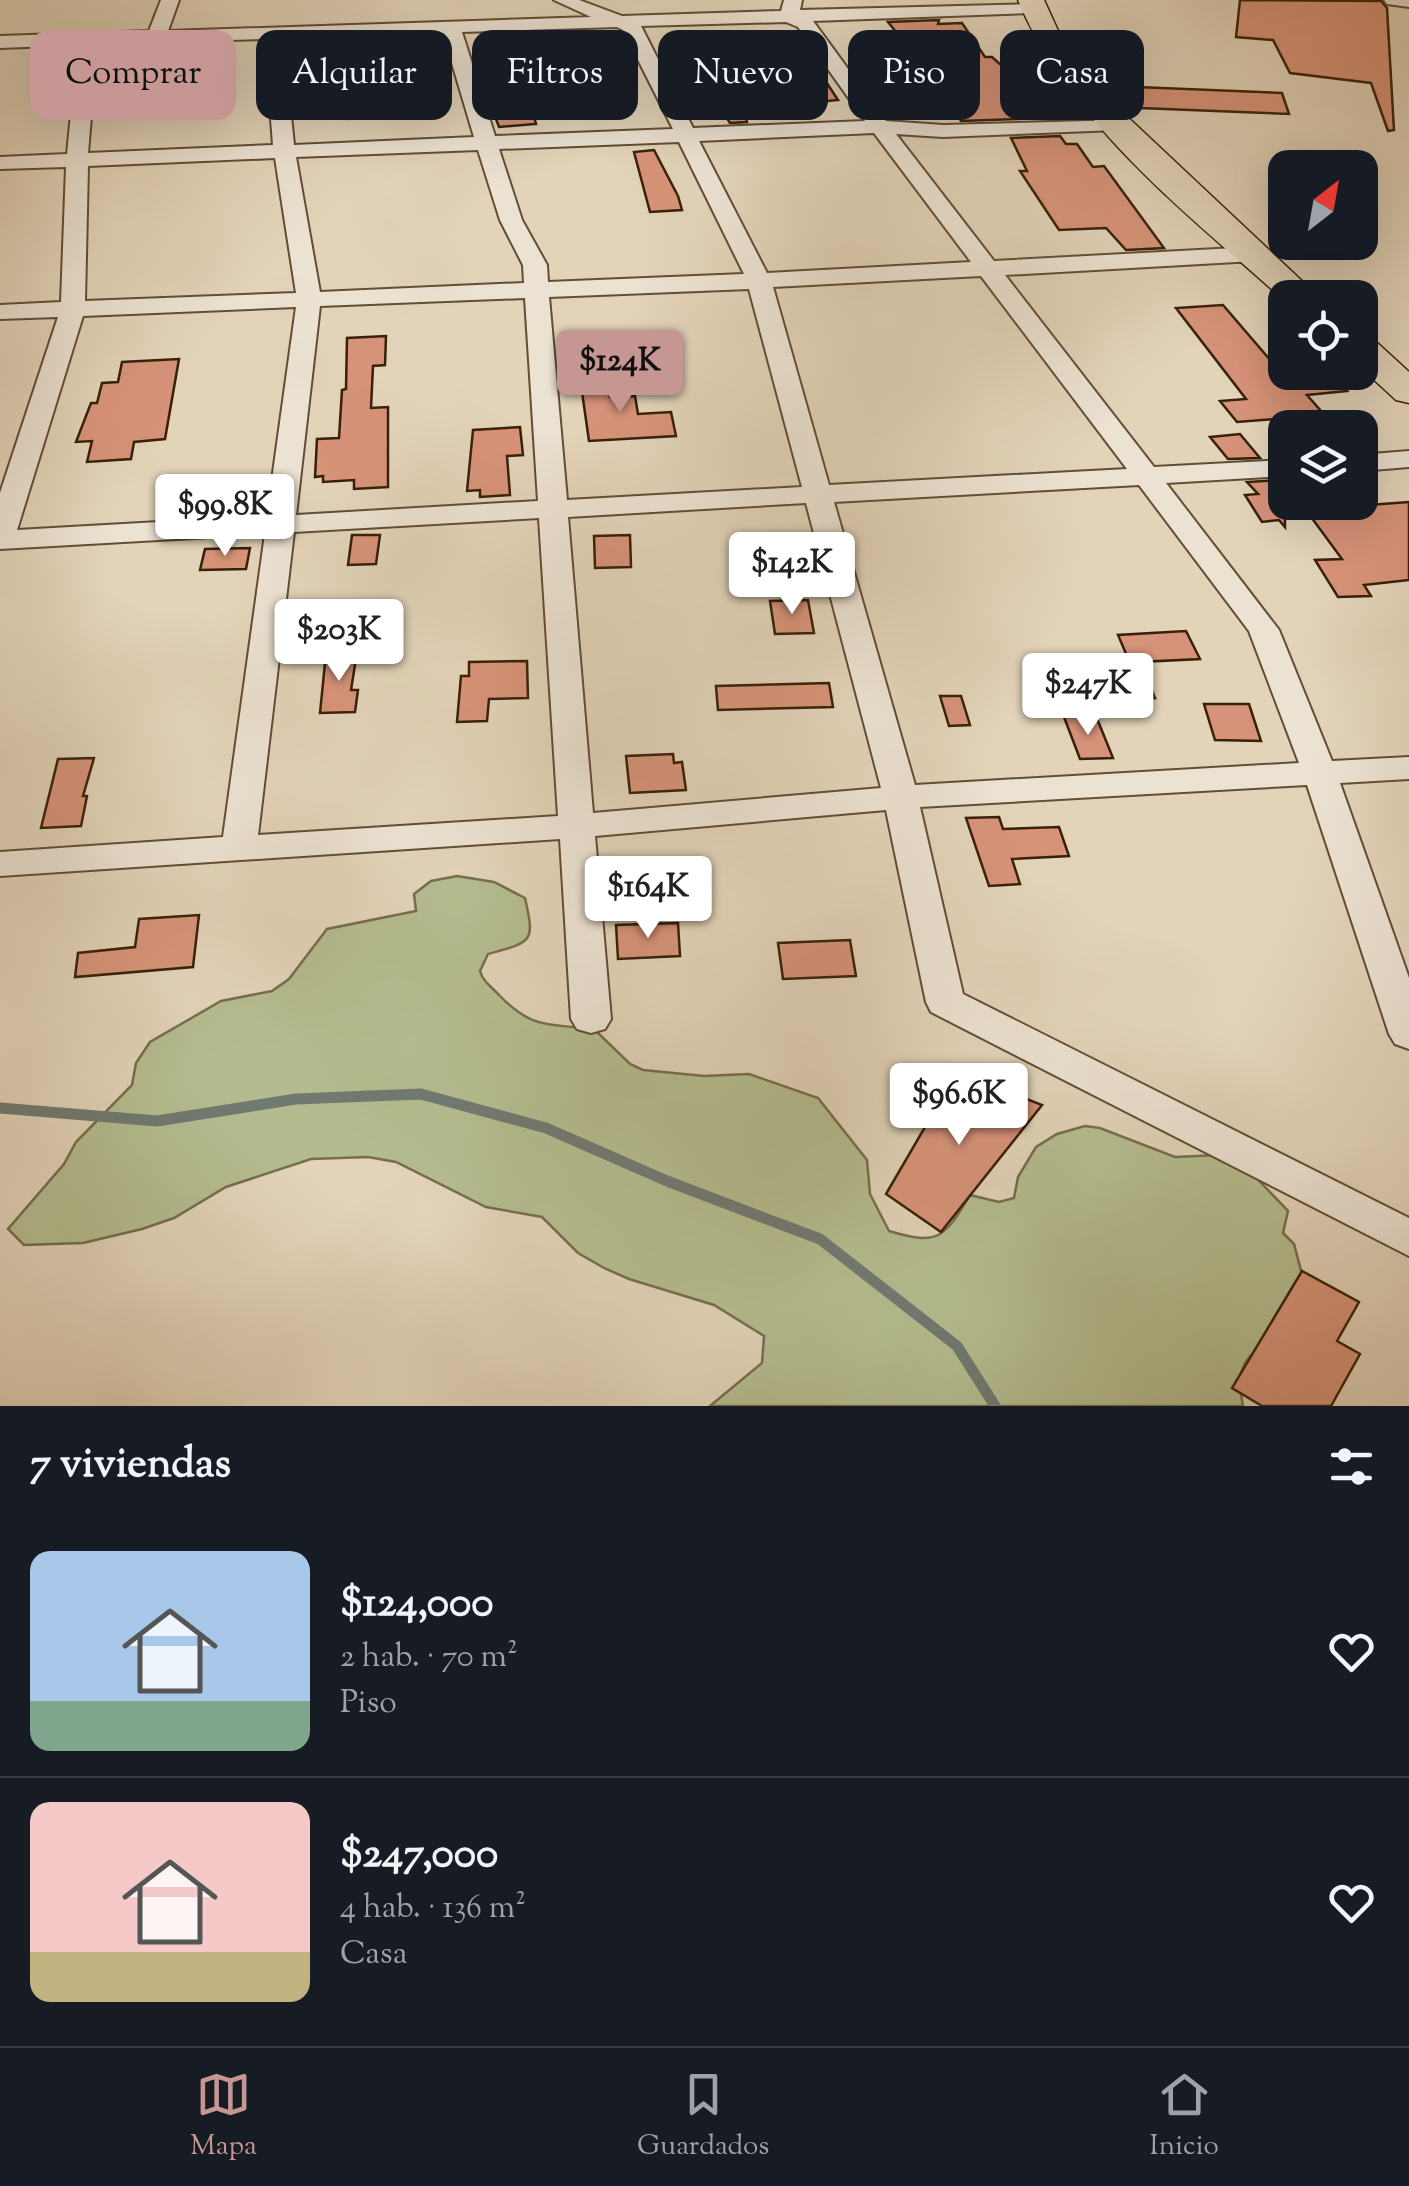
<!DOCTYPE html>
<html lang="es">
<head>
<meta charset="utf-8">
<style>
	body { margin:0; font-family:"Sorts Mill Goudy",serif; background:#242831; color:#f1f3f6; height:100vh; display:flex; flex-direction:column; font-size:38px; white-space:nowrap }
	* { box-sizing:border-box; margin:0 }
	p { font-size:32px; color:#9ea1a6 }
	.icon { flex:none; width:55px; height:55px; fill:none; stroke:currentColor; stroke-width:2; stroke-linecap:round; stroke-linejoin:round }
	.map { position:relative; height:1406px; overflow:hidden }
	.side { display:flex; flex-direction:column; background:#171b24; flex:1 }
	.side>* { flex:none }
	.top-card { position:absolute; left:30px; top:30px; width:1350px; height:90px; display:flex; gap:20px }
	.needle { width:65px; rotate:31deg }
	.controls { position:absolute; left:1268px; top:150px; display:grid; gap:20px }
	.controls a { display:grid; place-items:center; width:110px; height:110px; border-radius:20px; background:#171b24; box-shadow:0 10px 40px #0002; font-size:50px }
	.price { position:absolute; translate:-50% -85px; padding:0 22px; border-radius:10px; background:#fff; color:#222; font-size:32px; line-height:65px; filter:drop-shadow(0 2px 5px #0008) }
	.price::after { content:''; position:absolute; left:50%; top:60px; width:30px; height:22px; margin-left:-15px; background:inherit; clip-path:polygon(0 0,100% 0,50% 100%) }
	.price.current { background:#c59692; color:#111 }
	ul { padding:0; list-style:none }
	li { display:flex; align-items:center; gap:30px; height:250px; padding:0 30px }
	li+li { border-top:2px solid #363941 }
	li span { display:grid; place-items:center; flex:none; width:280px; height:200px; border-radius:20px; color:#555 }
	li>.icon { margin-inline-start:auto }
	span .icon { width:120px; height:120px; fill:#fffc; stroke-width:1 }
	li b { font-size:42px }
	h2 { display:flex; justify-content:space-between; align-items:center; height:120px; padding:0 30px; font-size:42px }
	.chip { padding:0 35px; border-radius:20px; background:#171b24; box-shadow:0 10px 40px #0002; font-size:35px; line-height:90px }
	.chip.current { background:#c59692; color:#111 }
	.menu { display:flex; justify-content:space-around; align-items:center; height:140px; border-top:2px solid #363941; background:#171b24; font-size:28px; color:#9ea1a6 }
	.menu a { display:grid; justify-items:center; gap:5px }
	.menu .current { color:#c59692 }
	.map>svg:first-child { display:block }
</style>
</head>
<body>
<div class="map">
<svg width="1409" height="1406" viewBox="0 0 1409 1406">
	<rect width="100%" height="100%" fill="#e2d3b9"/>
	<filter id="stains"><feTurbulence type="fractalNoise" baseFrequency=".002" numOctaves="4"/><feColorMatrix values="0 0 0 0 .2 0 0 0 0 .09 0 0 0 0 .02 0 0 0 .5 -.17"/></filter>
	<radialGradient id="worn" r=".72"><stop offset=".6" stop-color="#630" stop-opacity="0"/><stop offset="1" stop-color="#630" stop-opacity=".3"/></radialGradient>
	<path fill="#b4bc8f" stroke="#766e4c" stroke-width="2.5" d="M457 876 494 882 525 898C535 942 533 942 488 954L480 971C483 982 492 987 500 996 536 1033 552 1021 596 1031L630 1064 643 1070 704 1076 749 1074 818 1098 867 1160 870 1194 889 1231C939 1246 944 1238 970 1195L999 1202 1014 1198 1018 1177 1036 1147 1057 1134 1085 1126 1100 1128 1175 1157 1219 1155 1246 1167 1288 1211 1283 1233 1294 1244 1304 1282C1294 1298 1285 1315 1274 1330 1249 1362 1234 1358 1243 1406H710L762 1363 764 1336 714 1305 629 1279 604 1268 578 1253 542 1217 486 1207 396 1162 368 1157 311 1159 226 1187 174 1218 142 1229 83 1243 24 1245 8 1229 64 1164 76 1142 132 1085 136 1063 150 1042 221 1001 272 991 289 979 327 929 416 911 414 894 431 881Z"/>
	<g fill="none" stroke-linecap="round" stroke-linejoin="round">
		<path stroke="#717a72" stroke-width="11" d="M0 1108 157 1121 296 1099 421 1094 546 1128 667 1181 820 1239 957 1346 995 1406"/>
	</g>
	<g fill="#d79379" stroke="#372108" stroke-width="2.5">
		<path d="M1240 0 1381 1 1387 8 1394 130 1388 131 1371 83 1290 73 1273 40 1236 37Z"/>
		<path d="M939 20 938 24 962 23 985 57H992L1009 72 1047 118 961 121 931 73 894 74 882 53 912 52 888 22Z"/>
		<path d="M523 39 530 60 518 61 536 124 499 127 481 79 487 78 477 42Z"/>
		<path d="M382 64 385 98 376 99 379 117 349 119 348 106 328 107 331 66Z"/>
		<path d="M817 68 821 74 838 100 807 103 791 70Z"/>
		<path d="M1137 87 1282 93 1289 114 1140 108Z"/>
		<path d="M741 94 747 122 730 123 712 95Z"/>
		<path d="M1060 136 1066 144H1077L1093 167 1104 166 1164 248 1126 250 1106 228 1059 230 1020 171H1027L1011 138Z"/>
		<path d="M654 150 678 196 682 210 650 212 634 152Z"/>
		<path d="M1223 305 1283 375 1329 372 1347 391 1307 395 1336 428H1297L1289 418 1237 422 1220 401 1246 399 1176 308Z"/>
		<path d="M386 336 385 365 373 366 371 408 388 407V487L354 489V480L323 482V476L315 477 317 439 339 438 342 390 346 389 347 338Z"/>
		<path d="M179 359 165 439 134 442 131 459 87 462 92 441 76 442 91 403H97L102 383 118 382 122 362Z"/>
		<path d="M606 377 610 397 635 396 638 414 671 412 676 436 589 441 580 378Z"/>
		<path d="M520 427 523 455 507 456 510 495 480 497V490L467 491 473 430Z"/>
		<path d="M1240 434 1260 458 1228 459 1210 437Z"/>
		<path d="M203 478 200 500 167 502 171 480Z"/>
		<path d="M1280 480 1285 486V527L1279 520 1262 522 1245 495 1258 494 1247 482Z"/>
		<path d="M1300 502H1338L1342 507 1409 502V580L1364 585 1371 596 1338 597 1315 560 1342 559Z"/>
		<path d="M352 535H380L376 564 348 565Z"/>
		<path d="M630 535 631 567 595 568 594 536Z"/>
		<path d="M250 548 246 569 200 570 205 549Z"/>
		<path d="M808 600 814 633 775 634 770 601Z"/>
		<path d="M1186 631 1200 659 1140 662 1155 698 1105 700 1091 665 1130 663 1118 635Z"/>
		<path d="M357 652 351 690H358L355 712 320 713 326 653Z"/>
		<path d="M527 661 528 698 489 699 487 721 457 722 461 676H469V662Z"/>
		<path d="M829 683 833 707 718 710 716 686Z"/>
		<path d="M940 696H961L970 725 949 726Z"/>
		<path d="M1204 704H1249L1261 741 1215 740Z"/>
		<path d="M1096 716 1113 758 1080 759 1064 717Z"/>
		<path d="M673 754 674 763 682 762 686 790 630 793 626 756Z"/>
		<path d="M94 758 83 796H87L81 826 41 828 58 759Z"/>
		<path d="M999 817 1003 829 1059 827 1069 856 1012 859 1020 884 989 886 966 818Z"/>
		<path d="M199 915 193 967 75 977 78 953 135 947 139 919Z"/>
		<path d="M678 923 680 956 618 959 616 925Z"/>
		<path d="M850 940 856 976 783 979 778 943Z"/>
		<path d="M957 1072 1042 1105 941 1232 886 1194Z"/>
		<path d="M1302 1271 1359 1302 1337 1341 1360 1354 1331 1406H1262L1232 1388Z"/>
	</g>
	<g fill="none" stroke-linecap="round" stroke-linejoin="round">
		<defs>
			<g id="minor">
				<path d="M161 0H179L168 31 591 17 554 0H579L622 16 781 11 784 0H802L800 10 1039 4V12L1033 13 813 21 886 121 943 125 1123 120 1126 124 1123 128 1116 130 943 137 896 134 994 261 1254 247 1266 254 1254 261 1005 275 1154 467 1285 460V476L1166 483 1279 630 1332 761 1409 757V779L1340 783 1409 978V1049L1395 1044 1389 1034 1307 785 920 807 963 994 1409 1218V1256L931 1012 926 1002 886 810 595 836 611 1019 605 1029 591 1033 577 1029 571 1019 560 839 0 876V852L223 837 265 534 0 549V493L58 317 0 319V305L61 302 66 167 0 169V157L67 154 78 45 0 48V36L149 31ZM786 22 798 27 865 121 693 128 641 26ZM617 27 623 30 673 129 495 136 462 32ZM443 33 474 137 294 145 283 38ZM265 39 273 145 88 153 97 44ZM874 133 971 262 767 273 699 141ZM679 142 744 274 548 282 547 265 522 220 499 149ZM478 150 500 220 523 265 524 283 320 292 296 157ZM275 158 296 293 85 301 88 166ZM981 276 1127 469 829 485 773 287ZM749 289 802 487 567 500 549 297ZM525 298 538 501 296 515 320 306ZM296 307 267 516 17 530 83 316ZM1139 485 1249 631 1299 763 915 785 834 502ZM806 503 881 788 593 813 568 517ZM539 518 558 816 258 835 294 532Z"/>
				<path d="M1384 0H1409V7L1387 4Z"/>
				<path d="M1409 451V467L1360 471V455Z"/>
			</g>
			<g id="highway">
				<path d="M1018 0H1044L1060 35 1119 109 1320 298H1285V301C1188 214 1069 123 1018 0Z"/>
				<path d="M1360 336 1373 339 1409 372V403L1396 400 1360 367Z"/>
			</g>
		</defs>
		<use href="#minor" stroke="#624e34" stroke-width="4"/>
		<use href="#highway" stroke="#372108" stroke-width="3"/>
		<use href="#minor" fill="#ece2d2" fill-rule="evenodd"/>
		<use href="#highway" fill="#e2d3b9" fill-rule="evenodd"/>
	</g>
	<rect width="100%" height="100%" filter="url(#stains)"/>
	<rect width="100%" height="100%" fill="url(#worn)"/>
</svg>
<div class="controls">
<a><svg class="needle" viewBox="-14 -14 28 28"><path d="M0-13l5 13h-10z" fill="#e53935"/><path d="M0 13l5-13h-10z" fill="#9ea1a6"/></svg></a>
<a><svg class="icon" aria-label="locate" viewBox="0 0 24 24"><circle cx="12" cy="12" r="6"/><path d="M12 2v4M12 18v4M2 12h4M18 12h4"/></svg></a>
<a><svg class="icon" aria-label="layers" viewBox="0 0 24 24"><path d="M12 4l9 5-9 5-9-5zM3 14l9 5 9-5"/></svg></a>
</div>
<b class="price current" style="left:620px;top:415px">$124K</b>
<b class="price" style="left:225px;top:559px">$99.8K</b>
<b class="price" style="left:792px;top:617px">$142K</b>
<b class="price" style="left:339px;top:684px">$203K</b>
<b class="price" style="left:1088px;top:738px">$247K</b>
<b class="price" style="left:648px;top:941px">$164K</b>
<b class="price" style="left:959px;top:1148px">$96.6K</b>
<div class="top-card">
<a class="chip current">Comprar</a>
<a class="chip">Alquilar</a>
<a class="chip">Filtros</a>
<a class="chip">Nuevo</a>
<a class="chip">Piso</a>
<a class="chip">Casa</a>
</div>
</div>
<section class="side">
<h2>7 viviendas<svg class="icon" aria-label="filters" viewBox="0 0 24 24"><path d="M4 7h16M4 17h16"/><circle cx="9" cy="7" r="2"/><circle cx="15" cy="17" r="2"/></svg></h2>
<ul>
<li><span style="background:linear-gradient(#a9c7e8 75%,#7fa58c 0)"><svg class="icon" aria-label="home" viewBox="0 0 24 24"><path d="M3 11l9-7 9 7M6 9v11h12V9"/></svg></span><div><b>$124,000</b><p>2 hab. · 70 m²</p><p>Piso</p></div><svg class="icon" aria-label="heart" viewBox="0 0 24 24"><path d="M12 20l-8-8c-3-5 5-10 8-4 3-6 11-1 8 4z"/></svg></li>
<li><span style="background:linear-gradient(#f6c9c9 75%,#c2b280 0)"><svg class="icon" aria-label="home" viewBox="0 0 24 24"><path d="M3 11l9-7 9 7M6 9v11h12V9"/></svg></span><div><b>$247,000</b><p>4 hab. · 136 m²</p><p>Casa</p></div><svg class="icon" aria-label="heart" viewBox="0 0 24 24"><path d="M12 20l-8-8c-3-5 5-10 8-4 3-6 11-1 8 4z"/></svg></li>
</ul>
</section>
<nav class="menu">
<a class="current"><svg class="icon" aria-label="map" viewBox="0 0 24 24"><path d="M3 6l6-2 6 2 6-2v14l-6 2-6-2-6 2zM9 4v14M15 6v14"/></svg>Mapa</a>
<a><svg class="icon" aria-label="saved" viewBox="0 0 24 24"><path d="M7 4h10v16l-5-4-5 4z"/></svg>Guardados</a>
<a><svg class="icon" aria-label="home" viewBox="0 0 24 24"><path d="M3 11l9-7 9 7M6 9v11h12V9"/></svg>Inicio</a>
</nav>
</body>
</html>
